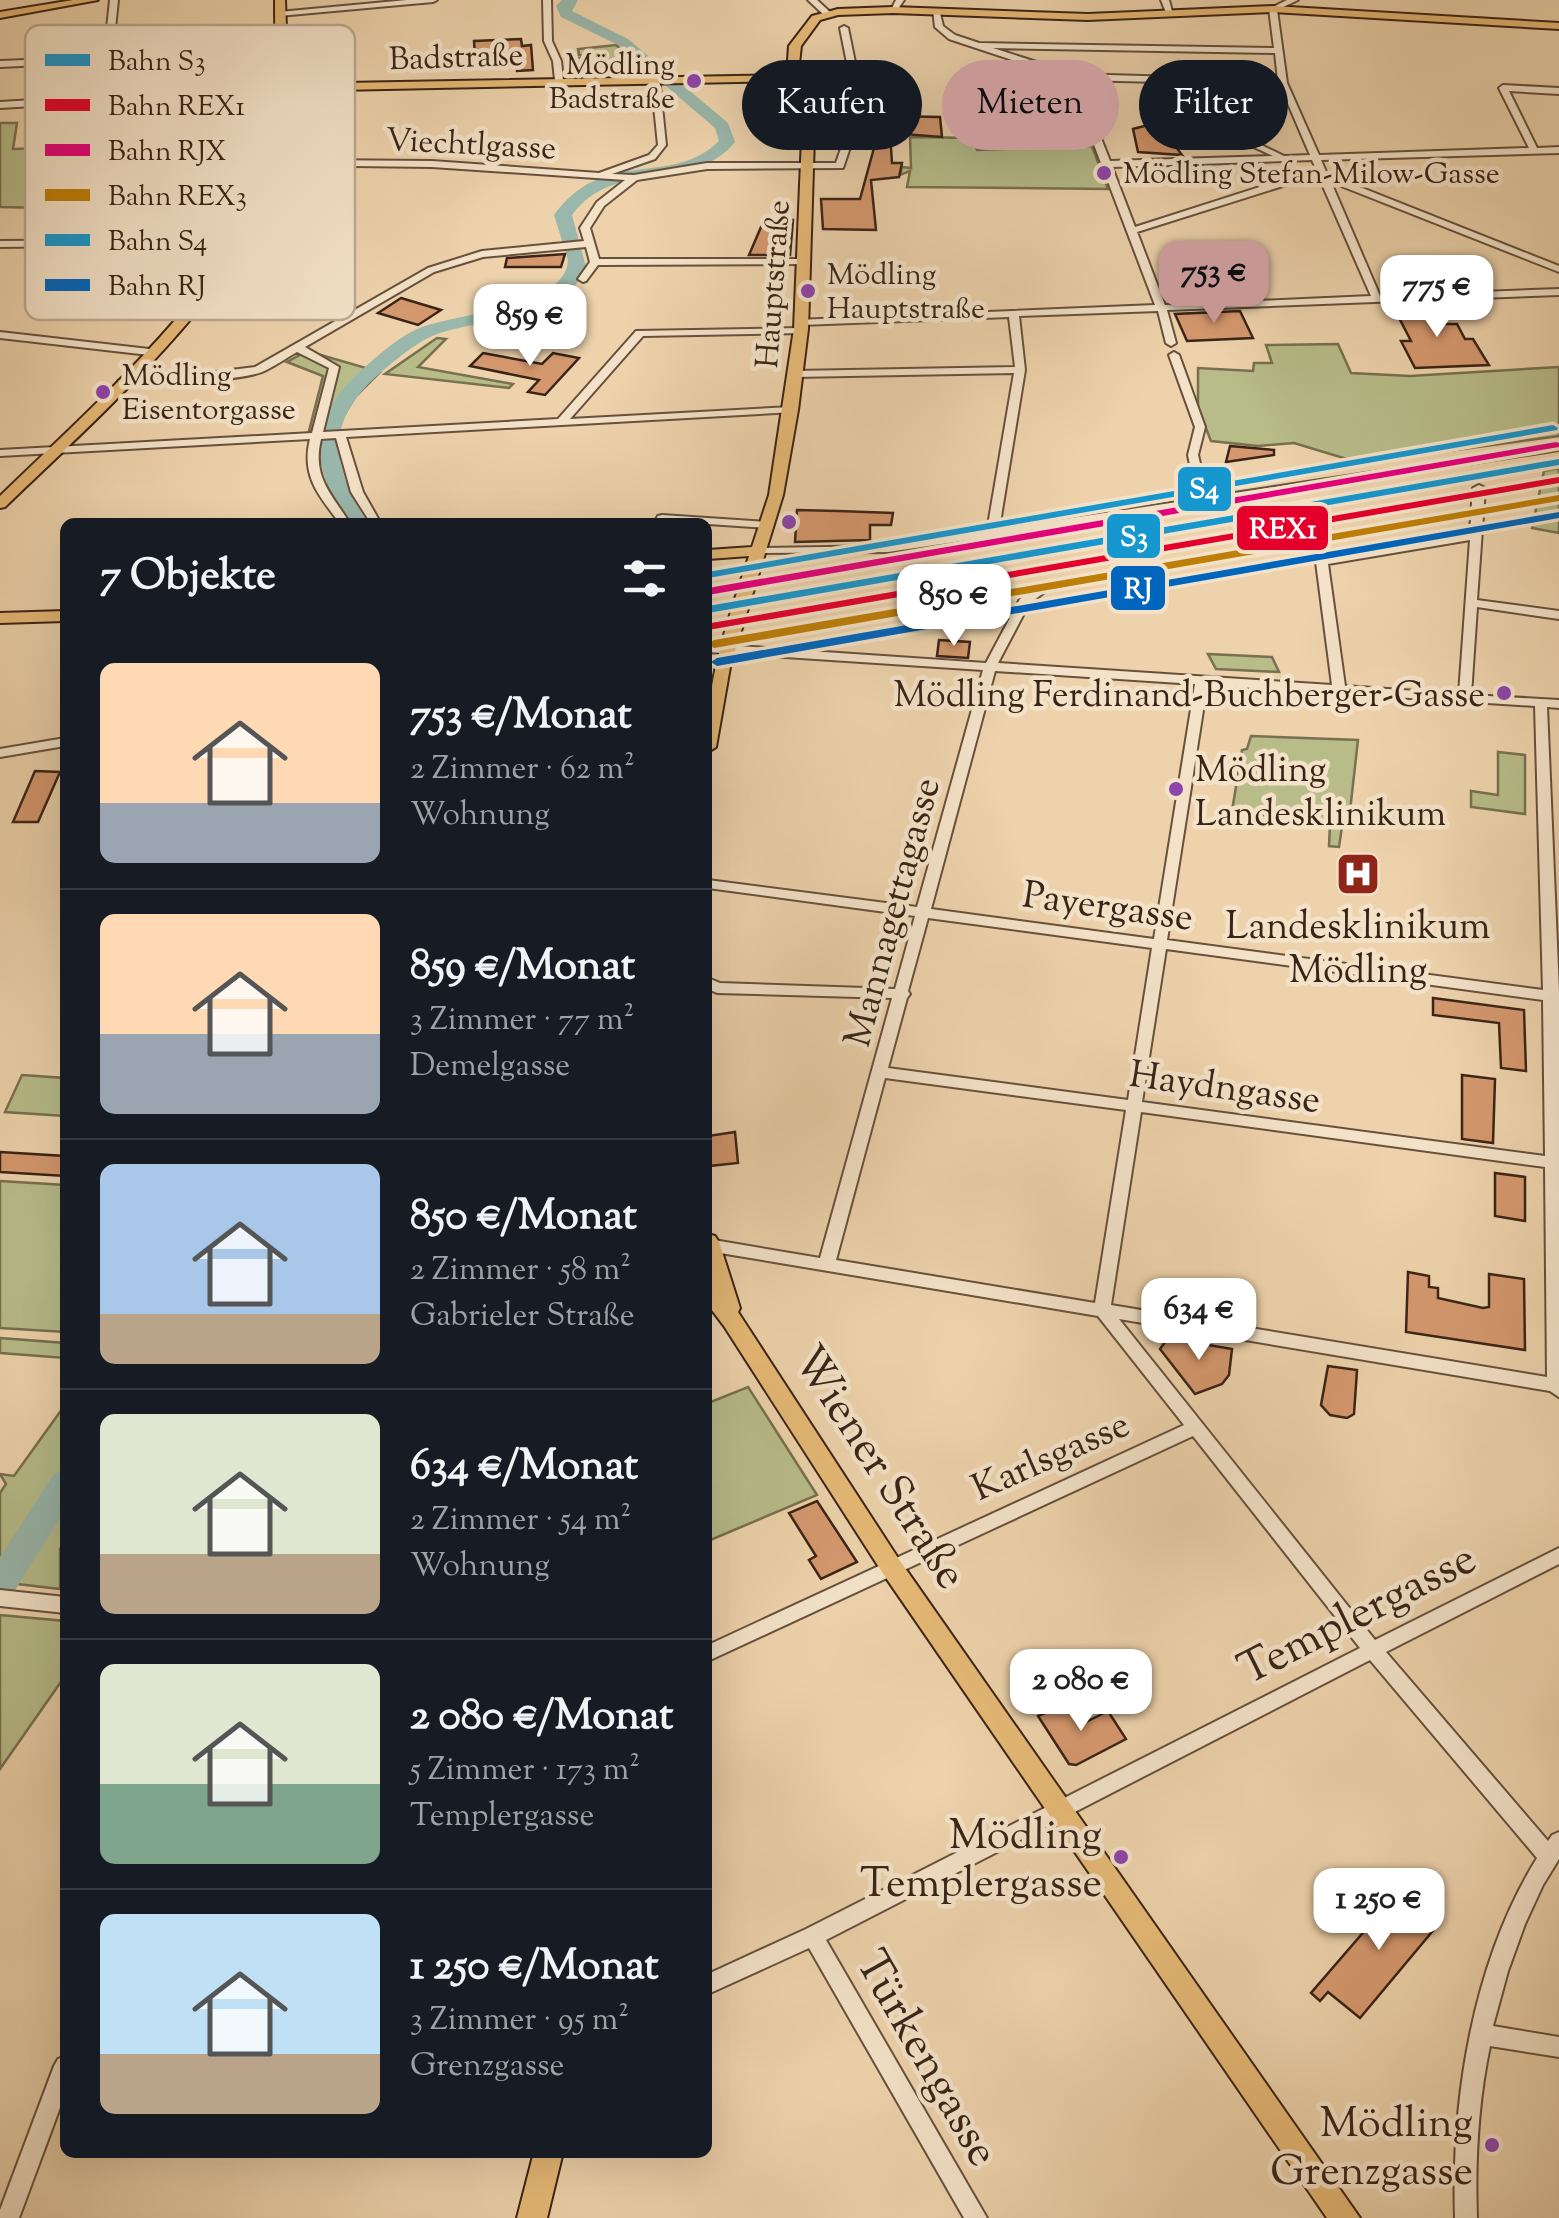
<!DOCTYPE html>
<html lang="de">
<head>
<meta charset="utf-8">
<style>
	body { margin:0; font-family:"Sorts Mill Goudy",serif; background:#242831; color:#f1f3f6; height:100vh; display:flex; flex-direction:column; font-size:38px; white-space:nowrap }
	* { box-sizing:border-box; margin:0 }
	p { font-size:32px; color:#9ea1a6 }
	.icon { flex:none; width:55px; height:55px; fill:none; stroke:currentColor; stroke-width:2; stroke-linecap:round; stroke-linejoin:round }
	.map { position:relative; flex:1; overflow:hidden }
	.panel { position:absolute; left:60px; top:518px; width:652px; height:1640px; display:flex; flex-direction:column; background:#171b24; border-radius:15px; box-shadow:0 10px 40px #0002 }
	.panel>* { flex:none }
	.guide { position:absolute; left:742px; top:60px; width:665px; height:90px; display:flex; gap:20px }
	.price { position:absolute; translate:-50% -85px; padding:0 22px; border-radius:20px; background:#fff; color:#222; font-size:32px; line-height:65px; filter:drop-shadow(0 2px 5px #0008) }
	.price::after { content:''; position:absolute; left:50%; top:60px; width:30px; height:22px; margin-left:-15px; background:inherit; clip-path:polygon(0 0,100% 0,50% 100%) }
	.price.on { background:#c59692; color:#111 }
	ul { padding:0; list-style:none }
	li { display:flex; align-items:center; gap:30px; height:250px; padding:0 40px }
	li+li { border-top:2px solid #363941 }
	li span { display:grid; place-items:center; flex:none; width:280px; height:200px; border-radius:15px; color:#555 }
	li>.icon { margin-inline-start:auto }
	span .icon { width:120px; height:120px; fill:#fffc; stroke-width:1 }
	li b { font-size:42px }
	h2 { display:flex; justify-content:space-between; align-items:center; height:120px; padding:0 40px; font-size:42px }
	.chip { padding:0 35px; border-radius:45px; background:#171b24; box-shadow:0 10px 40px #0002; font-size:35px; line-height:90px }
	.chip.on { background:#c59692; color:#111 }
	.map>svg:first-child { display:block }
</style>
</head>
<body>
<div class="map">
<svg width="1559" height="2218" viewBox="0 0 1559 2218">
	<rect width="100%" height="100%" fill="#edd2ab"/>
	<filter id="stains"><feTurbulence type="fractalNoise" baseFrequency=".002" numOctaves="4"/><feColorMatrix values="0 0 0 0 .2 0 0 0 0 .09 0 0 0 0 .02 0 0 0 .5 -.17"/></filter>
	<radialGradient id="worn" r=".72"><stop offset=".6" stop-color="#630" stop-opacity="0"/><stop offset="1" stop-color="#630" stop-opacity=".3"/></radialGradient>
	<g fill="#b7bc89" stroke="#787050" stroke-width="2.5">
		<path d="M616 45 638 63 617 68 568 65 567 58H593L579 55 578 49Z"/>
		<path d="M0 123H17L13 149 48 148 34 184H101L100 195 49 193 40 208 0 207Z"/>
		<path d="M910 137 973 138 977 150 1092 146 1108 189 907 187 910 171 900 175 902 167 911 168Z"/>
		<path d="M544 312 558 326 498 343 485 329Z"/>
		<path d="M437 338 446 339 418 367 513 384 509 388 385 374Z"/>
		<path d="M1338 344 1351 373 1410 376 1559 367V436L1360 463 1294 443 1258 446 1211 441 1198 408V368L1253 371 1254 363H1272L1266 345Z"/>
		<path d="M307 351 380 372 355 397 336 428 309 431 323 376 287 362Z"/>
		<path d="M1559 468V533L1532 528 1544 471Z"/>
		<path d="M1208 654 1272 657 1279 672 1216 669Z"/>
		<path d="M1251 736 1358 740 1349 820H1343L1339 847 1329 846 1330 824 1232 811 1242 750 1247 749Z"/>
		<path d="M1498 752 1525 755V814L1471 807V791L1498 795Z"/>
		<path d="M22 1075 65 1078V1116L5 1112Z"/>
		<path d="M0 1181 65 1185V1332L0 1328Z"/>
		<path d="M0 1338 65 1343V1358L0 1353Z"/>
		<path d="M748 1387 817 1495 708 1541V1403Z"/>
		<path d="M65 1405V1542L60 1549V1589L0 1582V1493L6 1484 0 1474 14 1476Z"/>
		<path d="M0 1615 65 1621V1676L0 1769Z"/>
	</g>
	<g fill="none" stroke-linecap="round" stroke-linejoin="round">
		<g fill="#99b7ab" fill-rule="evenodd">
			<path d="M562 0H578L572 11 628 39 728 123 735 142C691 195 616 156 572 215L586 267C566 321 483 318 437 334 418 341 402 355 386 368 326 417 328 460 367 522H347C308 461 308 417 365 367 382 352 401 335 422 327 457 314 567 306 568 260L554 215C605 145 670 189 719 141L715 128 618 45 561 17 556 6Z"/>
			<path d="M65 1470V1510L12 1595 0 1599V1557L54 1474Z"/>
		</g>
	</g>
	<g fill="#d5986e" stroke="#3a2417" stroke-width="2.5">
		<path d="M521 39 522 46 531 45 533 70 517 71 515 55 475 57 474 41Z"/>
		<path d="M1063 97 1073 114H1068L1070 120 1055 121 1062 143 1017 144 1009 114 1028 113 1023 98Z"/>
		<path d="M886 104 888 116 940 117 942 137 890 133 892 163H902L899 177 871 180 876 230 823 229 821 199H860L877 137 860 136 862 124 865 115 882 116Z"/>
		<path d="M1152 124 1162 128 1182 155 1138 152 1133 129Z"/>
		<path d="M764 220H793L790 255H749Z"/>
		<path d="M565 254 561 267H505L507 258Z"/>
		<path d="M401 298 441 310 418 325 378 313Z"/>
		<path d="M1435 305 1446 324H1457L1465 339H1473L1489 365 1415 368 1401 341H1411L1394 308Z"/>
		<path d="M1240 311 1253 338 1187 341 1175 314Z"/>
		<path d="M483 353 542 364 553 353 579 358 545 395 528 392 539 380 470 366Z"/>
		<path d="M1230 446 1274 450V455L1226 462Z"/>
		<path d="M797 510 838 511 893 513 891 525H870V540L795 542Z"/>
		<path d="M939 640 970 642 968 658 937 656Z"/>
		<path d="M35 771 60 772 38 822H13Z"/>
		<path d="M1433 998 1524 1010 1526 1071 1501 1068 1499 1023 1433 1015Z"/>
		<path d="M1462 1075 1495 1079 1493 1143 1462 1139Z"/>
		<path d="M735 1132 738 1163 709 1166 708 1136Z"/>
		<path d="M0 1152 65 1156V1176L0 1172Z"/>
		<path d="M1495 1173 1525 1177V1221L1495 1216Z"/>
		<path d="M1408 1272 1429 1276V1287L1438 1288V1298L1483 1308 1489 1307V1274L1524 1279 1525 1350 1406 1332Z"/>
		<path d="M1168 1338 1232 1349 1229 1375 1222 1384 1195 1394 1160 1349Z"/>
		<path d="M1328 1366 1357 1370 1354 1414 1347 1418 1330 1415 1321 1405Z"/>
		<path d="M817 1501 857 1562 821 1579 809 1560 816 1556 789 1513Z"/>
		<path d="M1066 1703 1080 1725 1108 1711 1126 1739 1076 1765 1069 1764 1038 1716Z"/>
		<path d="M1405 1884 1441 1921 1360 2018 1328 1992 1320 2001 1311 1993Z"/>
	</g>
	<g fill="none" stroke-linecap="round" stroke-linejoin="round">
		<defs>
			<g id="minor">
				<path d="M110 0H118L112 57 183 53 187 56 183 59 112 62 109 96 281 85 285 88 281 91 0 108V102L100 96 103 62 0 67V61L104 57Z"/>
				<path d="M407 0H437L433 2 279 16 275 14 279 12Z"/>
				<path d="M543 0H551L552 41 561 61 563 80 559 83 555 80 553 61 544 41Z"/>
				<path d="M808 0H817L831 13 824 15Z"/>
				<path d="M896 0H904L896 12H890Z"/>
				<path d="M1161 0H1169L1173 15H1167Z"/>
				<path d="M1287 0H1298L1277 10 1287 83 1319 155 1529 148 1499 88 1503 85 1559 88V94L1509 91 1537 148 1559 147V153L1321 160 1327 174 1559 266V272L1331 182 1380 296 1559 289V295L1167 310 1176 343 1171 346 1166 343 1158 311 1019 316 1025 370 999 529 1197 499 1188 455 1195 427 1169 355 1174 352 1179 355 1205 427 1198 455 1208 497 1559 444V450L1209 504 1204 506 1200 505 888 552 755 553 753 551 759 548 888 546 987 531 1014 373 794 377 789 374 794 371 1015 367 1009 317 801 325 797 324V320L1155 305 1069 79 949 39 935 27 933 9H939L943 26 955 35 979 43 1274 48 1269 9ZM993 48 1275 53 1278 80 1074 74ZM1078 80 1280 85 1310 155 1284 156 1224 127 1220 130 1221 132 1273 156 1110 161ZM1312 160 1316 169 1135 227 1112 167ZM1318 175 1371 296 1165 305 1137 232Z"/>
				<path d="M844 26 848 28 861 92V115L843 168 707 169 637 180 604 206 590 228 599 259H802L805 260V264L598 265 586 281 583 282 578 279 590 262 586 247 483 257 434 272 305 347 339 367 323 432 558 419 636 331 800 328 804 329V333L643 336 570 419 791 407 796 410 795 412 346 437 363 492 380 522H370L351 492 336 438 321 439C312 477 331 493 349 522H339C318 495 301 475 310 439L0 456V450L312 433 329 368 297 352C286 358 274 367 262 372 242 380 135 389 118 381L123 378 159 379 255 367 428 268 482 251 584 241 580 228 597 202 625 180 432 167 105 163 100 160 102 158 432 161 599 173 649 155 658 145 651 77 655 74 659 77 666 145 655 159 612 174 634 175 707 163H836C848 128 857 112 849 74L792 75 788 72 792 69 848 68 840 28Z"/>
				<path d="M241 239 246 242 244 244 0 247V241Z"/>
				<path d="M0 332 149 349 154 352 149 355 0 338Z"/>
				<path d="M1479 485 1485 488 1477 600 1559 611V619L1477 607 1471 695 1559 700V708L1547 707 1559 992V1397L1550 1391 1119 1319 1375 1640 1559 1548V1564L1386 1652 1548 1841 1552 1835 1559 1832V1859L1543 1885 1525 1924 1508 1971 1493 2026 1559 2037V2057L1490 2046C1478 2103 1475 2160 1477 2218H1455C1451 2099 1473 1961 1537 1858L1370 1660 826 1940 987 2218H964L809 1948 708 1994V1974L806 1929 1360 1648 1193 1436 708 1661V1645L1184 1425 1098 1316 708 1251V1239L820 1258 892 998 717 993 708 989V978L720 983 895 989 915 916 708 888V880L917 907 983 670 708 652V644L986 663 1020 599 1040 587 1046 591 1029 604 998 663 1332 685 1316 562 1318 560 1470 533 1473 488ZM1470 540 1459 694 1345 686 1328 564ZM995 671 1195 684 1154 939 931 909ZM1207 685 1535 706 1543 990 1167 940ZM928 918 1152 948 1128 1100 888 1068 907 998 910 994 908 991ZM1166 949 1543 1000 1545 1156 1142 1102ZM885 1078 1126 1110 1095 1303 836 1260ZM1141 1112 1545 1167 1547 1377 1111 1305Z"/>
				<path d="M662 515 767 522 773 525 767 528 708 524V522H654L658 516Z"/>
				<path d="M65 738V746L0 757V749Z"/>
				<path d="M0 1590 65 1597V1613L0 1606Z"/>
				<path d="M65 2056V2094L19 2218H0V2210L54 2066 58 2059Z"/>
			</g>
			<g id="major">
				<path d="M73 0H98L0 18V12Z"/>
				<path d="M275 0H285L288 84 787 75 789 46 812 16 838 9 893 7 1088 14 1273 6 1559 23V29L1273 12 1088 20 893 13 838 15 820 20 801 46 798 72 814 137 808 329 798 410 783 495 730 667 716 747 708 752C704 684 728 621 749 556L708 559V550L752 547 769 495 794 329 802 137 789 81 288 91C290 116 291 143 284 167 250 283 92 423 5 507L0 508V496C88 410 252 269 276 147Z"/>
				<path d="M65 611V621L0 623V613Z"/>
				<path d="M708 1234 715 1236 719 1242 740 1308 738 1312 898 1558 1360 2218H1327L882 1572 724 1326 708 1305V1283L711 1284 708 1274Z"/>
				<path d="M534 2152H563L547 2218H517Z"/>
			</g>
		</defs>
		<use href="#minor" stroke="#67503c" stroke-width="4"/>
		<use href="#major" stroke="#3a2417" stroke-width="4"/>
		<use href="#minor" fill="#f3e2c8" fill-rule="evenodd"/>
		<use href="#major" fill="#e6b976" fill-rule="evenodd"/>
		<defs>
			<path id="rail-1" d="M1559 459V465L708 613V606Z"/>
			<path id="rail-2" d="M1559 477V483L708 630V624L711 623Z"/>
			<path id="rail-3" d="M1556 442 1559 443V447L708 595V588Z"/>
			<path id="rail-4" d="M1559 495V501L714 648 708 644 714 640Z"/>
			<path id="rail-5" d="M1553 425 1558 428 1557 430 708 578V572Z"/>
			<path id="rail-6" d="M1559 512V518L717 666 711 662 717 658Z"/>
		</defs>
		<use href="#rail-1" stroke="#f3e2c8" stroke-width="7"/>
		<use href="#rail-2" stroke="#f3e2c8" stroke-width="7"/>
		<use href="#rail-3" stroke="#f3e2c8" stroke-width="7"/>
		<use href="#rail-4" stroke="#f3e2c8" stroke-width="7"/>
		<use href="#rail-5" stroke="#f3e2c8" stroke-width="7"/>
		<use href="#rail-6" stroke="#f3e2c8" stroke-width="7"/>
		<use href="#rail-1" fill="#1797cf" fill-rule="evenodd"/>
		<use href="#rail-2" fill="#e4002b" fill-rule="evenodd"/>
		<use href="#rail-3" fill="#e5007d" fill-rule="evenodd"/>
		<use href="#rail-4" fill="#be7f07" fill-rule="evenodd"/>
		<use href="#rail-5" fill="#1797cf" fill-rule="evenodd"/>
		<use href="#rail-6" fill="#0065bd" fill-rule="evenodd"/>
	</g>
	<defs>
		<symbol id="hospital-square" viewBox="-11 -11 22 22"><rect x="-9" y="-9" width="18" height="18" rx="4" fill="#8f2418" stroke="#f3e2c8"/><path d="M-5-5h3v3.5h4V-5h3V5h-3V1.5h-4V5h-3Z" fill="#fff"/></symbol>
	</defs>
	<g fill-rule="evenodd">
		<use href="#hospital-square" x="1333" y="849" width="50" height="50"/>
	</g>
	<g fill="#8e44ad" stroke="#f3e2c8" stroke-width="4">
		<circle cx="694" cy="81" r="9"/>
		<circle cx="1104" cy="173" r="9"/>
		<circle cx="808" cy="291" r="9"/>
		<circle cx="103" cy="392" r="9"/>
		<circle cx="789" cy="522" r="9"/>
		<circle cx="1504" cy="693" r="9"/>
		<circle cx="1176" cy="789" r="9"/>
		<circle cx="1121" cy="1857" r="9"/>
		<circle cx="1492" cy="2145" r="9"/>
	</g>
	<g text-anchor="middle" stroke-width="9" stroke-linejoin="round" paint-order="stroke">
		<g font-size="30" fill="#3a2417" stroke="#f3e2c8" text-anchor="start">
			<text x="675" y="74" text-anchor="end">Mödling<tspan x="675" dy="34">Badstraße</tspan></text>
			<text x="1123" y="183">Mödling Stefan-Milow-Gasse</text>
			<text x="827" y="284">Mödling<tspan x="827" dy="34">Hauptstraße</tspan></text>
			<text x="122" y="385">Mödling<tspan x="122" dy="34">Eisentorgasse</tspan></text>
		</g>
		<g font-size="32" fill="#3a2417" stroke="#f3e2c8">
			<text transform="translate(456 56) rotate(-2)" y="11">Badstraße</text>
			<text transform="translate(471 143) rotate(3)" y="11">Viechtlgasse</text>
			<text transform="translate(772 284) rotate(-86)" y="11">Hauptstraße</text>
		</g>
		<g font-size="36" fill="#3a2417" stroke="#f3e2c8" text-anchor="end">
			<text x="1485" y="706">Mödling Ferdinand-Buchberger-Gasse</text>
			<text x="1195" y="781" text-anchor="start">Mödling<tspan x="1195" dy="44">Landesklinikum</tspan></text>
		</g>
		<g font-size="38" fill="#3a2417" stroke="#f3e2c8">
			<text transform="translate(1108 905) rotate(8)" y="13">Payergasse</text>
			<text transform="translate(891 912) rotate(-75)" y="13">Mannagettagasse</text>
			<text transform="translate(1225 1086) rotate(8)" y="13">Haydngasse</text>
			<text transform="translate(1050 1455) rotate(-24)" y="13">Karlsgasse</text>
		</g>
		<g font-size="38" fill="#3a2417" stroke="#f3e2c8">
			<text x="1358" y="938">Landesklinikum<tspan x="1358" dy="44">Mödling</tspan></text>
		</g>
		<g font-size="42" fill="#3a2417" stroke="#f3e2c8" text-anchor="end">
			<text x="1102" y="1848">Mödling<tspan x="1102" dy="48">Templergasse</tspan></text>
			<text x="1473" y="2136">Mödling<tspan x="1473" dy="48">Grenzgasse</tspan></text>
		</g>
		<g font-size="45" fill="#3a2417" stroke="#f3e2c8">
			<text transform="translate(882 1466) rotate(57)" y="16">Wiener Straße</text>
			<text transform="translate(1356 1612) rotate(-27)" y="16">Templergasse</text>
			<text transform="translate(929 2057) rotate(60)" y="16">Türkengasse</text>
		</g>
	</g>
	<rect x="25" y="25" width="330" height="295" rx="15" fill="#f3e2c8" stroke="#bca993" stroke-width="2.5"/>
	<rect x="45" y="54" width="45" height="12" fill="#1797cf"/>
	<rect x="45" y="99" width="45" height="12" fill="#e4002b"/>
	<rect x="45" y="144" width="45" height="12" fill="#e5007d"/>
	<rect x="45" y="189" width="45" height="12" fill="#be7f07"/>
	<rect x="45" y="234" width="45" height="12" fill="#1797cf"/>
	<rect x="45" y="279" width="45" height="12" fill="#0065bd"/>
	<g font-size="28" fill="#3a2417">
		<text x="108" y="70">Bahn S3</text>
		<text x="108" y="115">Bahn REX1</text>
		<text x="108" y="160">Bahn RJX</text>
		<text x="108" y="205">Bahn REX3</text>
		<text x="108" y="250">Bahn S4</text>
		<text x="108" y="295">Bahn RJ</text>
	</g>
	<g stroke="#f3e2c8" stroke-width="4">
		<rect x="1176" y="465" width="57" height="48" rx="10" fill="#1797cf"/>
		<rect x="1235" y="504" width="95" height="48" rx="10" fill="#e4002b"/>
		<rect x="1105" y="512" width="57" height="48" rx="10" fill="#1797cf"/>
		<rect x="1109" y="564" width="58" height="48" rx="10" fill="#0065bd"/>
	</g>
	<g font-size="28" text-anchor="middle" font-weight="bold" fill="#fff">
		<text x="1204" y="498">S4</text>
		<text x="1283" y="538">REX1</text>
		<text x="1134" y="546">S3</text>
		<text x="1138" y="598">RJ</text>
	</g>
	<rect width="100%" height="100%" filter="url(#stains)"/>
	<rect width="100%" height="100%" fill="url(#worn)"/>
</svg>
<b class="price on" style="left:1214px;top:326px">753 €</b>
<b class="price" style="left:1437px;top:340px">775 €</b>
<b class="price" style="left:530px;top:369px">859 €</b>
<b class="price" style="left:954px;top:649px">850 €</b>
<b class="price" style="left:1199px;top:1363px">634 €</b>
<b class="price" style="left:1081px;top:1734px">2 080 €</b>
<b class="price" style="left:1379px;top:1953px">1 250 €</b>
<div class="guide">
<a class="chip">Kaufen</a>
<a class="chip on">Mieten</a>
<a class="chip">Filter</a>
</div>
<section class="panel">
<h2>7 Objekte<svg class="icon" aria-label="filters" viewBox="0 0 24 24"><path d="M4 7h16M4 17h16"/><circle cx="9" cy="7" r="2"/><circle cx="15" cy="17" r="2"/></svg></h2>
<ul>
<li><span style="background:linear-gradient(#ffd9b3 70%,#9aa5b1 0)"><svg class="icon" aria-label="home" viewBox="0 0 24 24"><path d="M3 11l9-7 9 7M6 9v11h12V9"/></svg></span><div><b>753 €/Monat</b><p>2 Zimmer · 62 m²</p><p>Wohnung</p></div></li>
<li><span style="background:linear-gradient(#ffd9b3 60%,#9aa5b1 0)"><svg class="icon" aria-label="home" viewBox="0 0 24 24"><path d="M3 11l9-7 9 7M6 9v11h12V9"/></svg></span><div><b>859 €/Monat</b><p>3 Zimmer · 77 m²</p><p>Demelgasse</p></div></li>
<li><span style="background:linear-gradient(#a9c7e8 75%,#b9a48a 0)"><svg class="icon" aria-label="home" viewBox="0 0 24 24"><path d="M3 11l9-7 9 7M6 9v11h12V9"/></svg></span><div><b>850 €/Monat</b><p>2 Zimmer · 58 m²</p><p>Gabrieler Straße</p></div></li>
<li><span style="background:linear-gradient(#dfe7d0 70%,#b9a48a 0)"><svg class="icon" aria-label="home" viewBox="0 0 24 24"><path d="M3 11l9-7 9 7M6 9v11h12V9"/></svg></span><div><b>634 €/Monat</b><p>2 Zimmer · 54 m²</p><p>Wohnung</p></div></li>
<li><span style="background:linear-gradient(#dfe7d0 60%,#7fa58c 0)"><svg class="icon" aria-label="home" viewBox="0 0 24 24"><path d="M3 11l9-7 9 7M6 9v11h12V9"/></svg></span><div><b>2 080 €/Monat</b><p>5 Zimmer · 173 m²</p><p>Templergasse</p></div></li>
<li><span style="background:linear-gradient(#bfe0f5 70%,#b9a48a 0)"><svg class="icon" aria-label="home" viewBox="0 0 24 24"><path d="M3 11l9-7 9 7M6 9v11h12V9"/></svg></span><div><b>1 250 €/Monat</b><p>3 Zimmer · 95 m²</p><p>Grenzgasse</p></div></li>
</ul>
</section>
</div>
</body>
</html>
